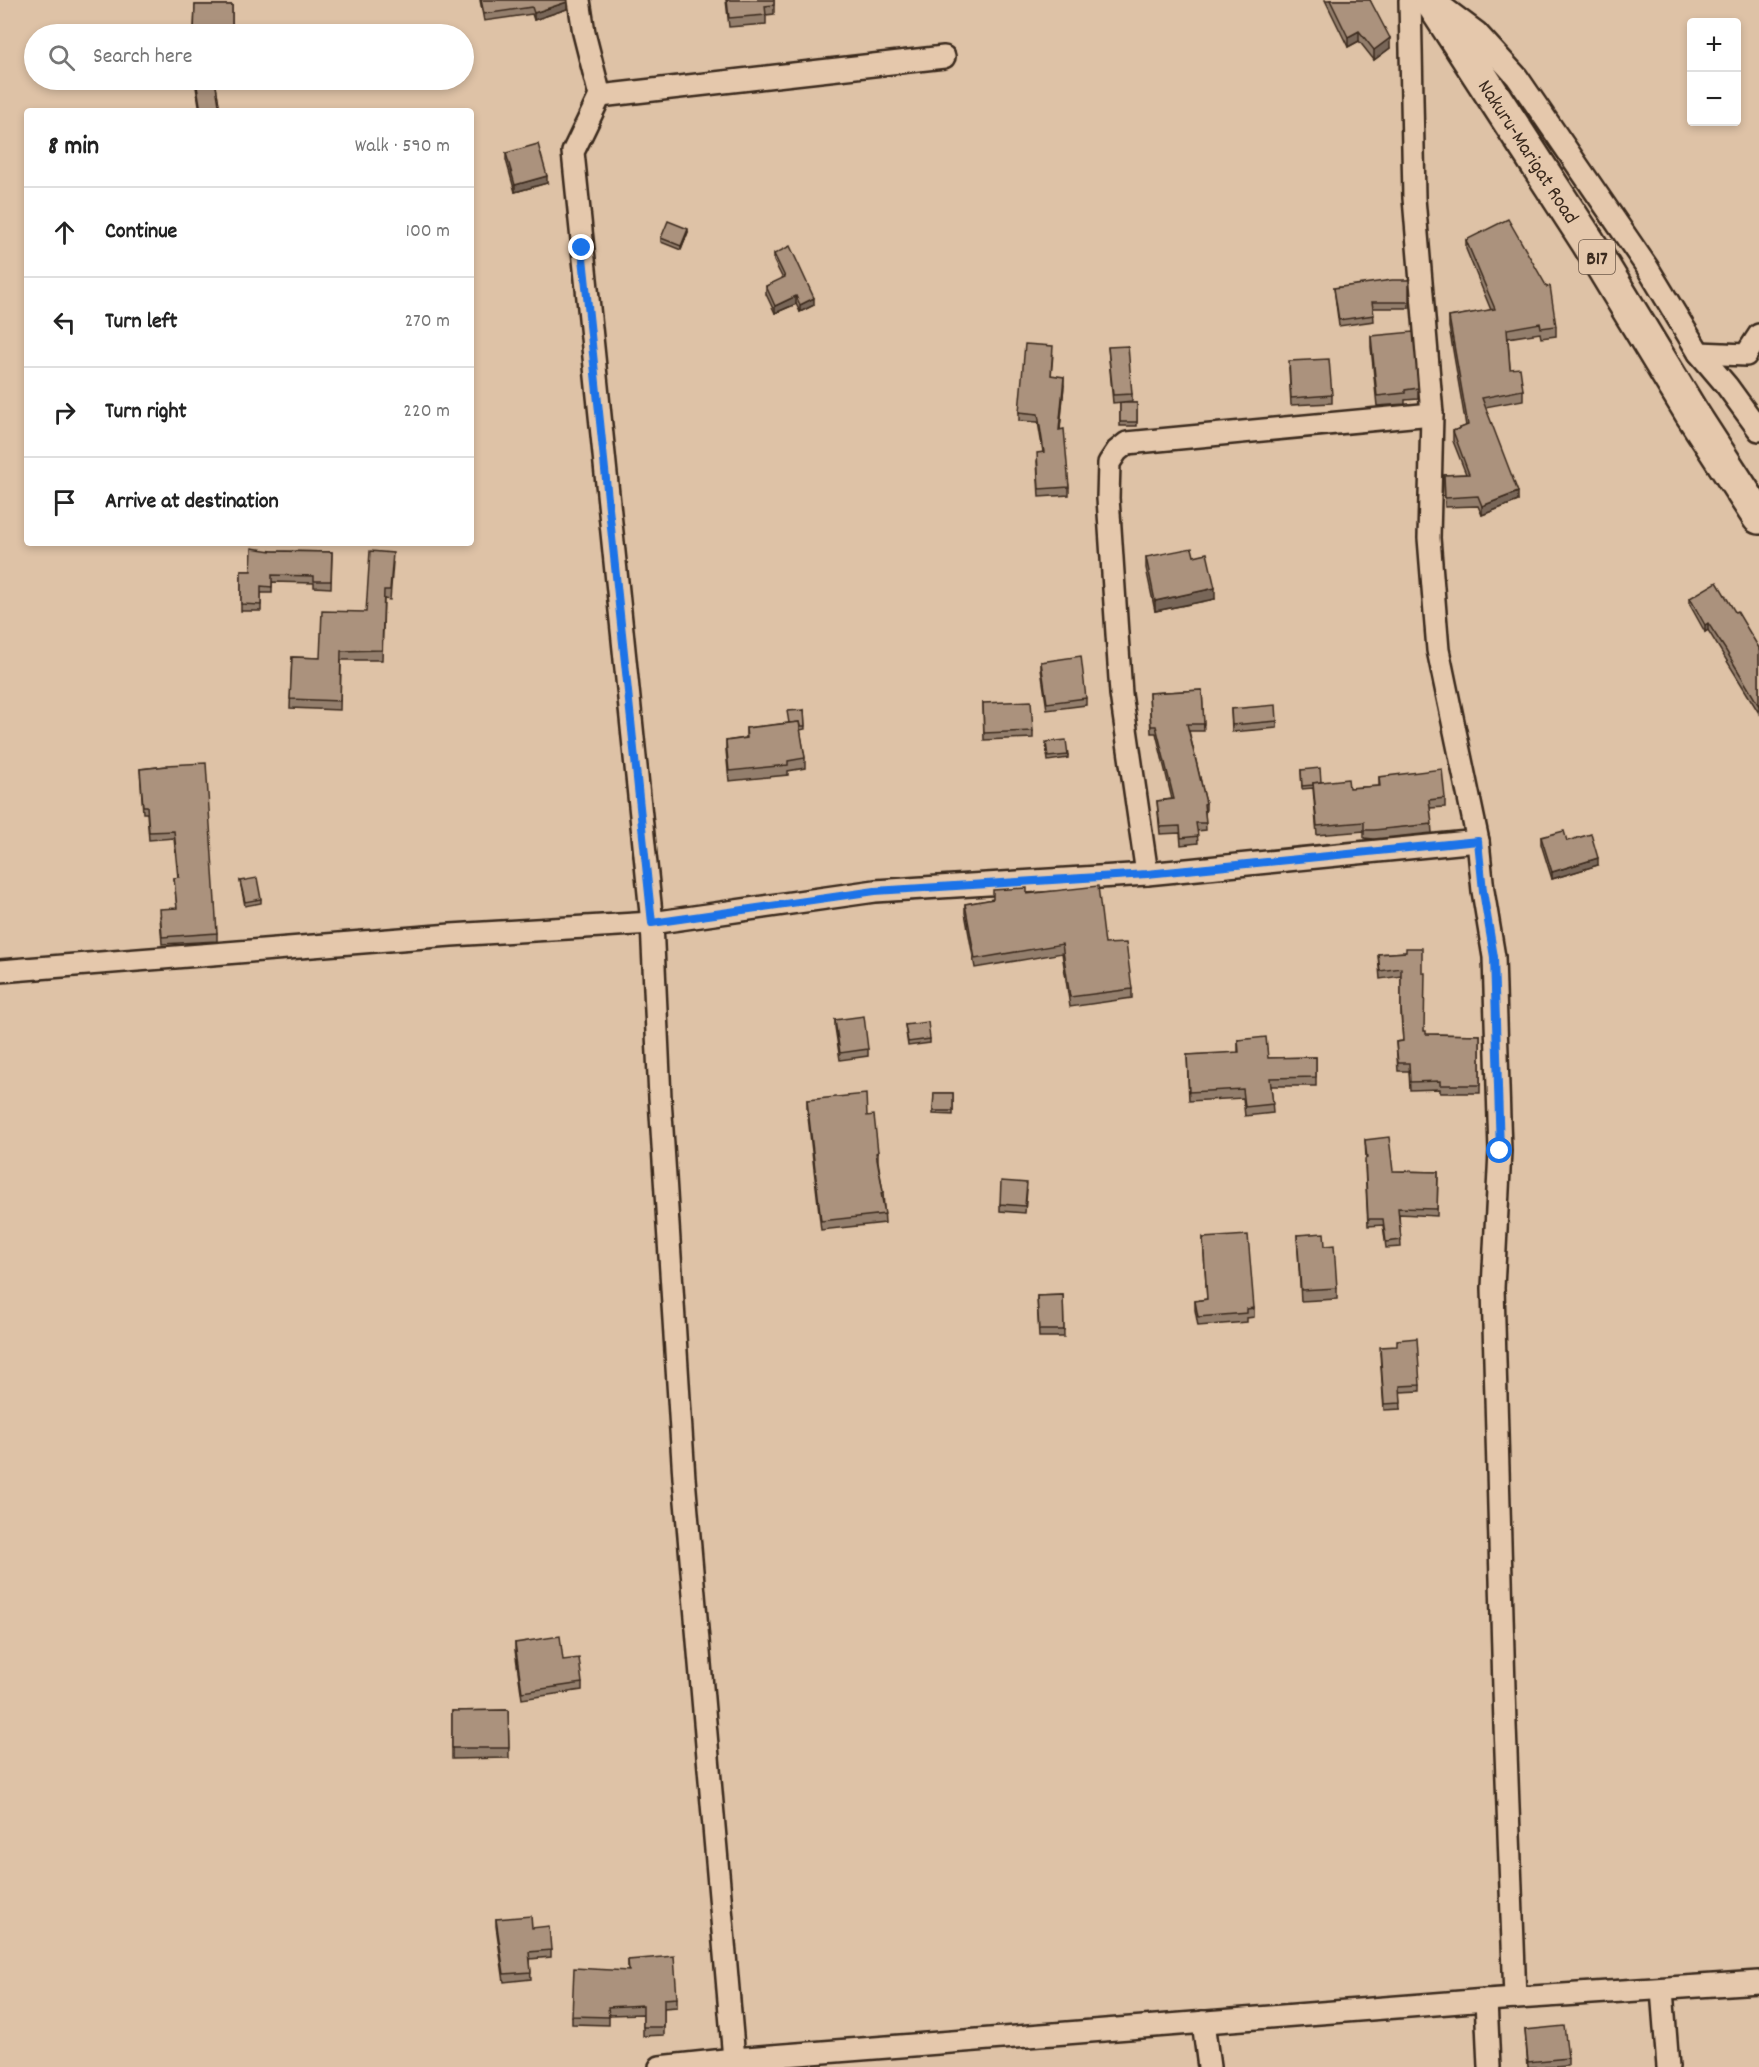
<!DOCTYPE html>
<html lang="en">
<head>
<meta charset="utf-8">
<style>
  :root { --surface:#fff; --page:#f6f6f6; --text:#222; --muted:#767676; --line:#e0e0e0 }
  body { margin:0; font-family:Dekko,sans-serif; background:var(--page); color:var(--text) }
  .controls { position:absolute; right:18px; top:18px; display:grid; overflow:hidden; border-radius:6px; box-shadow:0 3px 9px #0003 }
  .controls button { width:54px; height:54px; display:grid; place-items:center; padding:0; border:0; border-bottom:2px solid var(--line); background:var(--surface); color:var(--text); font:30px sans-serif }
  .stop { position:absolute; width:18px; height:18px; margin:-14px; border:4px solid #1a73e8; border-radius:50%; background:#fff }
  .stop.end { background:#1a73e8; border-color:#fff; box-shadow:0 2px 6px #0008 }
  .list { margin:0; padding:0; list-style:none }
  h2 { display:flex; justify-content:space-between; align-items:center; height:78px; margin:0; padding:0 24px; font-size:26px }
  h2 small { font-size:20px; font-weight:400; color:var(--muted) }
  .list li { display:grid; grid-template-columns:39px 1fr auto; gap:18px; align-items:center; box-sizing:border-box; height:90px; padding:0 24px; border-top:2px solid var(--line) }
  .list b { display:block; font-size:22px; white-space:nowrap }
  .list em { font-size:20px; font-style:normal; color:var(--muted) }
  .icon { flex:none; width:33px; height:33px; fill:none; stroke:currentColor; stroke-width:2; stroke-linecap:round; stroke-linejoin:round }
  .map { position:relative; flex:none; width:1759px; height:2067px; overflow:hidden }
  .search { position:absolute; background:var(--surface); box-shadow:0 3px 9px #0003; left:24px; top:24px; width:450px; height:66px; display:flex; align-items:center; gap:15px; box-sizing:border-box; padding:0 21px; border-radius:33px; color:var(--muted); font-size:22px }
  .panel { position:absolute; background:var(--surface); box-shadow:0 3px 9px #0003; left:24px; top:108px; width:450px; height:438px; border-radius:6px }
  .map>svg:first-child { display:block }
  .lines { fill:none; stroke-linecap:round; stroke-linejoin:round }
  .minor-casing { stroke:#3b2a1e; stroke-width:26 }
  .primary-casing { stroke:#3b2a1e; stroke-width:38 }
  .minor { stroke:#e5c8ac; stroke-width:21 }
  .primary { stroke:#e5c8ac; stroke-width:33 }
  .wall { fill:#937e6c; stroke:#3b2a1e; stroke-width:1.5 }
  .shaded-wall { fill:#786658; stroke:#3b2a1e; stroke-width:1.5 }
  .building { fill:#ab927d; stroke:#3b2a1e; stroke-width:1.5 }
  .route { stroke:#1a73e8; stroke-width:8 }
  .labels { text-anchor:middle; stroke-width:6; stroke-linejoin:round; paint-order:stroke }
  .shield { fill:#e5c8ac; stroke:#6e5949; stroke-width:1.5 }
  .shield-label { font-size:20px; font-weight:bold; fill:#3b2a1e }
  .street-label { font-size:21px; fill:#3b2a1e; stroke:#e5c8ac }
</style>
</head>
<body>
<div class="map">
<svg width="1759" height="2067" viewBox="0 0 1759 2067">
  <rect width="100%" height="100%" fill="#dec2a6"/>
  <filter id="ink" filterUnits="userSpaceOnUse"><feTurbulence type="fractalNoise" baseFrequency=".0167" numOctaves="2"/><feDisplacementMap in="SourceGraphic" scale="12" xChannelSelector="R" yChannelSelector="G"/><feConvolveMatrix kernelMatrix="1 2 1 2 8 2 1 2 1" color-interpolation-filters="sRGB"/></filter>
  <g filter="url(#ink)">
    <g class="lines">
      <defs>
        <g id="minor">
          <path d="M579,0L584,33L600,96L573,152L652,923L660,1098L684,1478L734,2059"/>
          <path d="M1410,0L1414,198L1432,414L1429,538L1438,650L1478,841L1483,891L1494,957L1500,1151L1493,1288L1505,1725L1515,1998"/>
          <path d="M1445,9L1477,33L1517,77L1647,267L1699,353L1727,386L1759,430"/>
          <path d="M600,96L944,57"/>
          <path d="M1699,353L1746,355L1759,335"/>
          <path d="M1147,874L1121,694L1108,498L1109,463L1117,451L1127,443L1432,414"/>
          <path d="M0,971L451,935L652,923L875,891L1147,874L1478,841"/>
          <path d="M1662,1990L1668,2067"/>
          <path d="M1486,2000L1489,2067"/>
          <path d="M1203,2022L1209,2067"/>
          <path d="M660,2067L734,2059L1486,2000L1759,1982"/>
        </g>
        <path id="primary" d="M1431,0L1588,242L1691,412L1759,517"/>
      </defs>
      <use href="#minor" class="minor-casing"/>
      <use href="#primary" class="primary-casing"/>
      <use href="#minor" class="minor"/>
      <use href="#primary" class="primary"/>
    </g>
    <g class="wall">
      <path d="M480,0H567V9L534,20L532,14L484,21Z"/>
      <path d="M726,0H774V14L766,15V24L729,27Z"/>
      <path d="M1325,0H1370L1390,48L1374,60L1359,41L1348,47Z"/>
      <path d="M195,5H232V34H194Z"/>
      <path d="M196,80H219H215L220,111H200L196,87Z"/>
      <path d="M506,153L547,183L515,192L506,160Z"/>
      <path d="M688,232L681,250L661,242V238Z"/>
      <path d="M1466,240L1556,326V336L1541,338L1540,333L1508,338L1510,369L1523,390V400L1485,407L1518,501L1482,515L1478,506L1445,507L1444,485V475L1466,474L1453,441V431L1466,426L1449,327V317L1491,310L1466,249Z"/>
      <path d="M774,254L814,305L800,312L796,304L775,313L766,294V286L783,279L774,261Z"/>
      <path d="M1409,280V308H1373L1374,321L1339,326L1334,288Z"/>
      <path d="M1371,336L1418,388V399L1405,400V404L1377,406L1371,347Z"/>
      <path d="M1108,347L1132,394V401L1113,403Z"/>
      <path d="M1053,354L1051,376L1064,385L1060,430L1069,487V495L1039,497L1037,461L1043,452L1038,422L1019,421V412Z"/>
      <path d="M1289,368L1332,395V403L1291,405Z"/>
      <rect x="1120" y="403" width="17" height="23"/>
      <path d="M272,551L332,552L331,588L314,587V583L272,582V593H261V611H241V571H251Z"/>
      <path d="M1194,556L1215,599L1155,611L1146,568V557Z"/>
      <path d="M393,562L390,600L384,599L382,660H341L340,710L290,708L292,657L320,658L366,612Z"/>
      <path d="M1690,598L1735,612L1759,648V713L1708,630L1705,632L1690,605Z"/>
      <path d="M1041,662L1086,698V705L1047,710L1041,669Z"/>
      <path d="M1202,690L1204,731H1189L1206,803V810L1205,811L1206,830L1197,831L1198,843L1181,845L1180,833L1160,834L1157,801L1172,799L1156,733H1151L1149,693Z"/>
      <path d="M983,703L1033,731V738L984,740Z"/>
      <path d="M1231,709L1277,721V728L1232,732Z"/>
      <path d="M804,710L805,729L800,730L805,758V768L788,771V775L729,781L726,750V741L746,738V728L788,723Z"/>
      <path d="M1046,745L1068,755V758L1048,761Z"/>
      <path d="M167,766L217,933V941L162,944L160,916L177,908L174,878H178L174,838L149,840L147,813H143L140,769Z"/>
      <path d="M1301,770L1321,782L1349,788L1379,786V777L1445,798V807L1430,808L1432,833L1374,839L1364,838V831L1317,835L1313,788L1302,789Z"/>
      <path d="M1541,837L1567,841L1598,865L1552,879L1541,844Z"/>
      <path d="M240,881L261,899V903L245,906Z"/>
      <path d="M1027,894L1105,944L1132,989V998L1070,1007L1062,953L975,968L965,913V904Z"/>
      <path d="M1406,952L1424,1031L1426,1034L1480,1035V1093H1440V1089L1410,1090L1409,1071H1398L1396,1042L1403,1041L1401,1015V976L1380,979L1378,954Z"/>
      <path d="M835,1020L868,1049V1056L840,1060L835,1027Z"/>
      <path d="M905,1025L930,1039V1043L908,1046Z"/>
      <path d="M1238,1040L1268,1058L1316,1057V1086H1271L1273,1113L1245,1116L1243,1098L1189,1101L1187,1055L1238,1053Z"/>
      <path d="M934,1093H953V1115L933,1114Z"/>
      <path d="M807,1100L867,1116L878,1152V1161L883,1192L885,1223L821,1230L807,1108Z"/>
      <path d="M1365,1140L1393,1171L1438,1172L1437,1216L1399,1214L1401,1247L1386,1248L1383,1225L1368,1226L1365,1165L1366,1158Z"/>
      <path d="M1027,1190L1025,1213L1000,1211V1204Z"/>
      <path d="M1297,1235L1325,1246L1337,1288V1299L1301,1301Z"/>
      <path d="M1203,1238L1254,1308V1317L1247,1318V1322L1198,1326L1195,1310V1301L1207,1299Z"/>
      <path d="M1063,1295L1064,1337H1039L1037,1296Z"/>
      <path d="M1380,1353L1420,1385V1391L1400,1392L1401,1409L1384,1410Z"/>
      <path d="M515,1643L563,1660L582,1683V1690L522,1699L515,1650Z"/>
      <path d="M508,1710L509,1758L452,1759V1711Z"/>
      <path d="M496,1919L532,1928L551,1950V1957L530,1959L531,1979L504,1982L496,1926Z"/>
      <path d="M628,1960L677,1998V2007L664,2008V2035L643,2036V2014L609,2015V2025L572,2024V2016L628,1971Z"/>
      <path d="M1525,2030L1568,2058V2066L1554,2067H1528Z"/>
    </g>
    <g class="shaded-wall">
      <path d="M567,2V9L534,20V13Z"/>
      <path d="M1359,31V41L1348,47V37Z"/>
      <path d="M1390,38V48L1374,60V50Z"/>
      <path d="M547,176V183L515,192V185Z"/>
      <path d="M688,229V232L681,250V246Z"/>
      <path d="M796,296V304L775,313V306Z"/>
      <path d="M814,298V305L800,312V305Z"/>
      <path d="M1064,377V385L1059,438V430Z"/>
      <path d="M1518,492V501L1482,515V506Z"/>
      <path d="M1215,588V599L1155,611V601Z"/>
      <path d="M1708,623V630L1705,632V625Z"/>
      <path d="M1598,858V865L1552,879V872Z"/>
    </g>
    <g class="building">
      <path d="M481,0H567V2L534,13L532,7L484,14Z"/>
      <path d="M727,0H774V5L765,6L766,15L729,18Z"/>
      <path d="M1330,0H1370L1390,38L1374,50L1359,31L1348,37Z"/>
      <path d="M195,5H232V32H194Z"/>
      <path d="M196,80H215L220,111H201Z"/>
      <path d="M538,144L547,176L515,185L506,153Z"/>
      <path d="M1508,219L1547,287L1550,286L1556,326L1541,328L1540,323L1507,329L1510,369L1520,368L1523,390L1482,398L1518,492L1482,506L1478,496L1445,498L1444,475L1469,474L1453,431L1468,425L1449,317L1495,309L1466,240Z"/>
      <path d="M668,221L688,229L681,246L661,238Z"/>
      <path d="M790,246L814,298L800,305L796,296L775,306L766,286L785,277L774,254Z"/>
      <path d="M1392,280H1409V302H1372L1374,315L1339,320L1334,288Z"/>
      <path d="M1413,332L1418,388L1405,390V393L1377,396L1371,336Z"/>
      <path d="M1025,344L1053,346L1051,375L1064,377L1059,430L1064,429L1069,487L1039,489L1037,453L1044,452L1038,414L1019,412Z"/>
      <path d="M1128,346L1132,394L1113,395L1108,347Z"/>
      <path d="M1329,359L1332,395L1291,398L1289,361Z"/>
      <rect x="1120" y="403" width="17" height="19"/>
      <path d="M252,548L272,551L332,552L331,581H314V576L272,575V587L261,586V605L241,604V571H251Z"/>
      <path d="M1192,548L1194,556L1207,553L1215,588L1155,601L1146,557Z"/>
      <path d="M370,551L393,553L390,590H384L382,650L341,651L340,701L290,699L292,657L320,658L322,611L366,612Z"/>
      <path d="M1717,582L1735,612L1737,611L1759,648V706L1725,649L1708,623L1705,625L1690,598Z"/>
      <path d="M1081,656L1086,698L1047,703L1041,662Z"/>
      <path d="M1202,690L1204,724H1187L1206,803L1204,804L1206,823H1196L1198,836L1181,838L1180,826L1160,827L1157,801L1174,799L1156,726H1151L1149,693Z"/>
      <path d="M1031,701L1033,731L984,733L983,703Z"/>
      <path d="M1276,705L1277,721L1232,725L1231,709Z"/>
      <path d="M804,710L805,726H800L799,722L789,723L787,711Z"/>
      <path d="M799,722L805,758L788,761V765L729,771L726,741L747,738L746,728Z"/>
      <path d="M1066,740L1068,755L1048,757L1046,742Z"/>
      <path d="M206,763L217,933L162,937L160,909L177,908L174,878L179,877L174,831L149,832L147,806H143L140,769L167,766V765Z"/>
      <path d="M1320,768L1321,782L1313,783V785L1302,786L1301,770Z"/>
      <path d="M1442,769L1445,798L1429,800L1432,824L1374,830H1364V822L1317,826L1313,783L1348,779L1349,788L1380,786L1379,777Z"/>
      <path d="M1564,831L1567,841L1591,834L1598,858L1552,872L1541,837Z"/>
      <path d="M257,878L261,899L245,902L240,881Z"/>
      <path d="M1098,886L1105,944L1126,943L1132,989L1070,997L1062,944L975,959L965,904L993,899V890L1027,888V894Z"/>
      <path d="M1406,948H1422V973H1425L1424,1031H1426V1034L1480,1035V1085H1440V1081L1410,1082L1409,1063H1398L1396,1042L1403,1041L1401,1007V968L1380,971L1378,954L1406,952Z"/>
      <path d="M864,1016L868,1049L840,1053L835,1020Z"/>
      <path d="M928,1022L930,1039L908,1042L905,1025Z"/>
      <path d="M1266,1037L1268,1058L1316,1057V1077L1270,1078L1273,1104L1245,1107L1243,1089L1189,1092L1187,1055L1239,1052L1238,1040Z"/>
      <path d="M934,1093H953V1111H933Z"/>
      <path d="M866,1094L867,1116L874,1115L878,1152L876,1153L883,1192L881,1193L885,1214L821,1221L807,1100Z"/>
      <path d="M1389,1137L1393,1171L1438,1172L1437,1209L1398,1208L1401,1240L1386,1242L1383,1219H1368L1365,1159L1367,1158L1365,1140Z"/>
      <path d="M1001,1181L1027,1183L1025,1206L1000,1204Z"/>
      <path d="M1324,1233L1325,1246L1334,1245L1337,1288L1301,1290L1297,1235Z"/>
      <path d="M1248,1235L1254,1308L1247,1309V1313L1198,1317L1195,1301L1207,1299L1203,1238Z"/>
      <path d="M1063,1295L1064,1330H1039L1037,1296Z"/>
      <path d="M1417,1338L1420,1385L1400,1386L1401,1403L1384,1404L1380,1347L1397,1346V1340Z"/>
      <path d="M560,1636L563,1660L579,1658L582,1683L522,1692L515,1643Z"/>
      <path d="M508,1710L509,1748H452V1711Z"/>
      <path d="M531,1916L532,1928L549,1926L551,1950L529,1952L531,1972L504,1974L496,1919Z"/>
      <path d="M674,1956L677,1998L664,1999V2027H643V2005L608,2007L609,2017L572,2016L574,1968L629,1971L628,1960Z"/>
      <path d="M1564,2026L1568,2058L1528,2062L1525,2030Z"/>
    </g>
  </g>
  <g class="lines" filter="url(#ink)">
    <path class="route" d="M582,248L652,923L875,891L1147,874L1478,841L1483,891L1494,957L1500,1151"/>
  </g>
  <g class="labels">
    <rect class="shield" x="1579" y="240" width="36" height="34" rx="4.5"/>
    <g class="shield-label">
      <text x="1597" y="264">B17</text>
    </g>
    <g class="street-label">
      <text transform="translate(1529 151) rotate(57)" y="7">Nakuru-Marigat Road</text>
    </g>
  </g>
</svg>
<div class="controls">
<button>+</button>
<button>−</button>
</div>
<div class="stop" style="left:1500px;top:1151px"></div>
<div class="stop end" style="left:582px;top:248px"></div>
<div class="search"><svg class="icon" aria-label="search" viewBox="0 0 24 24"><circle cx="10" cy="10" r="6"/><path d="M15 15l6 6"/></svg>Search here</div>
<section class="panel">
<h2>8 min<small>Walk · 590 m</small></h2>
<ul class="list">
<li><svg class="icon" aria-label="ahead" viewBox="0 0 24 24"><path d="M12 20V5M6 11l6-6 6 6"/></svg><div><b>Continue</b></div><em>100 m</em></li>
<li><svg class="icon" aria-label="left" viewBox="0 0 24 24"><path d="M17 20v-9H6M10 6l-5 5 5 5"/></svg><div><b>Turn left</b></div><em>270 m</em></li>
<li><svg class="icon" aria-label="right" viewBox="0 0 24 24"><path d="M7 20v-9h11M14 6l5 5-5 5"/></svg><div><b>Turn right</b></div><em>220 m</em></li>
<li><svg class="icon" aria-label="arrive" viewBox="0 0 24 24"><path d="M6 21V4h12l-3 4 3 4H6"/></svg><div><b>Arrive at destination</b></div></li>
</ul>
</section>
</div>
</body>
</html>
